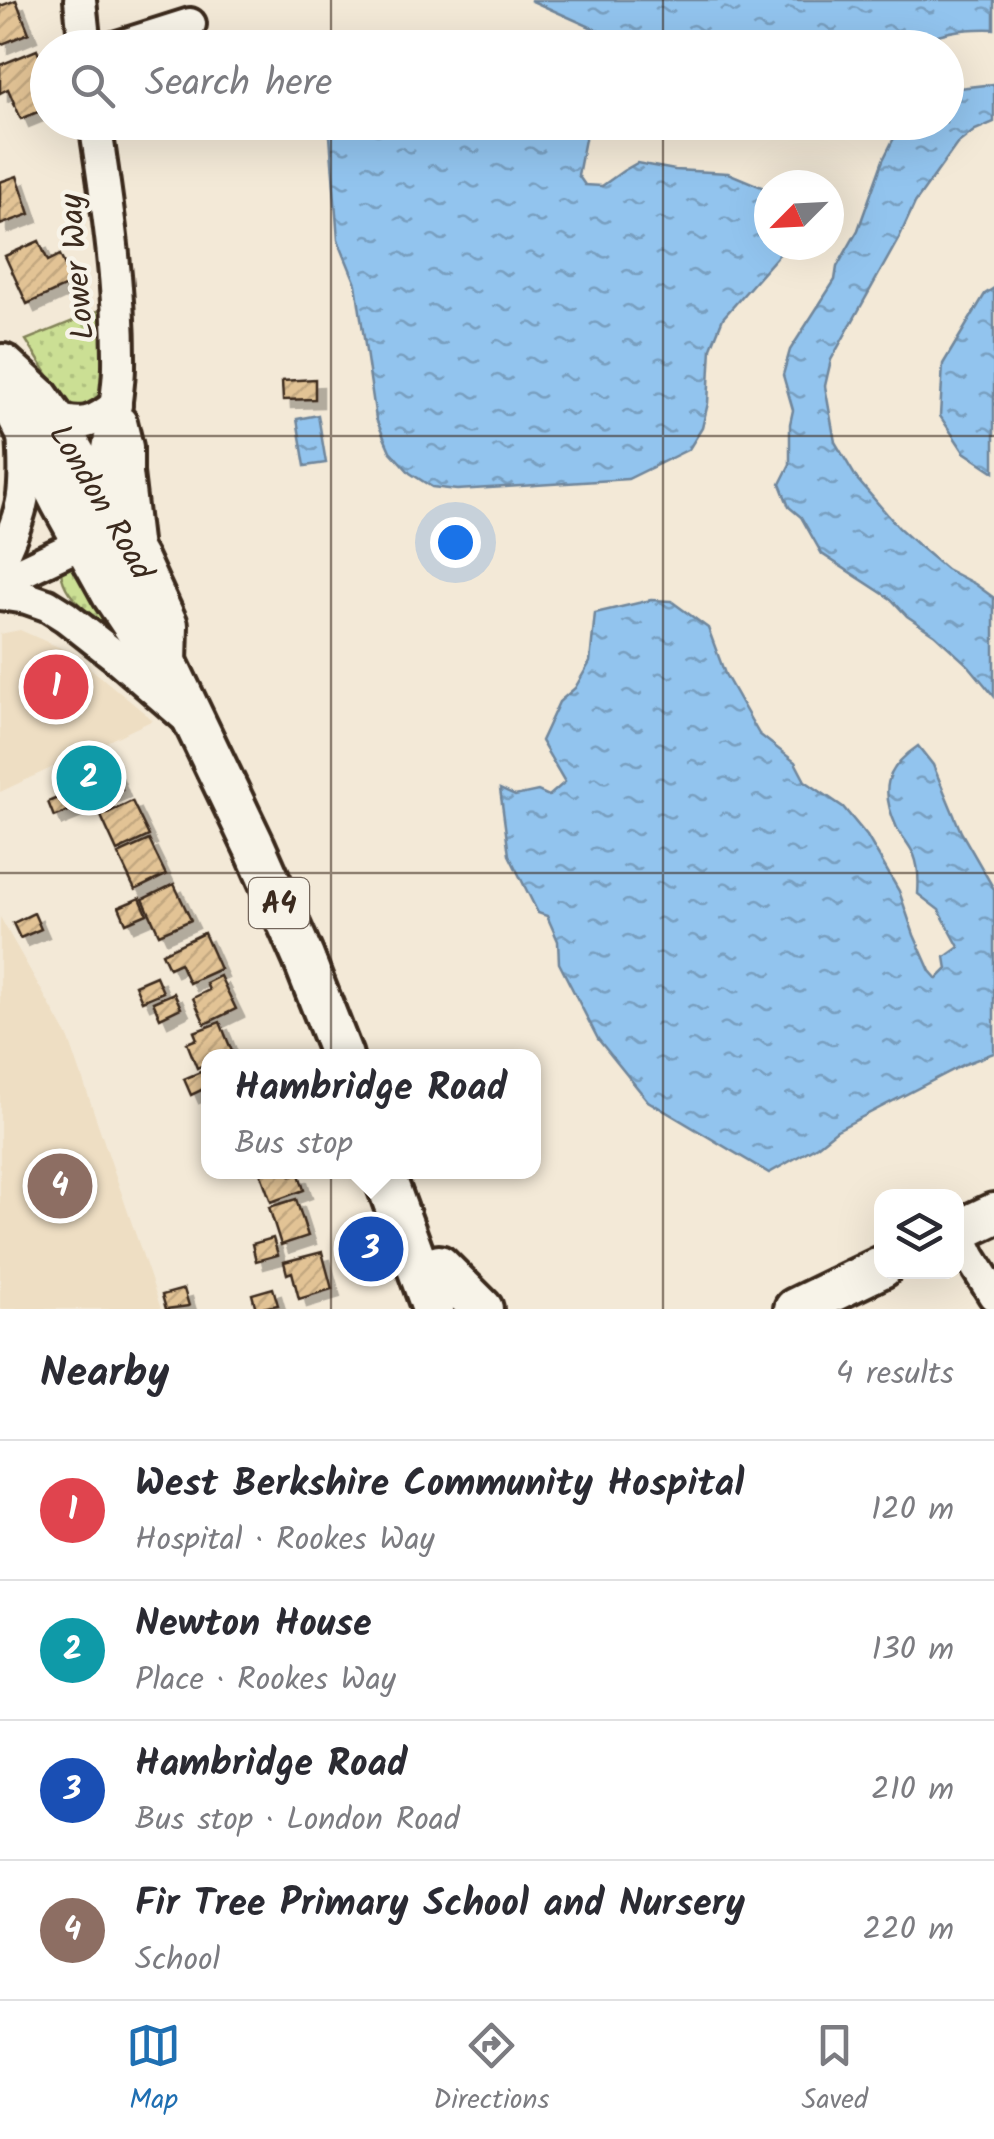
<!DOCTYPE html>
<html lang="en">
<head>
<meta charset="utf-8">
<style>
  :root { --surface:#fff; --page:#f2f2f3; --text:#2b2b33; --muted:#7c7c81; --line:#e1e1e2; --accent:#1f6fb2 }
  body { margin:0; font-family:Kalam,sans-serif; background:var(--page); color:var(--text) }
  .controls { position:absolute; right:30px; bottom:30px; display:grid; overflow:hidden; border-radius:20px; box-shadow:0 10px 40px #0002 }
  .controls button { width:90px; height:90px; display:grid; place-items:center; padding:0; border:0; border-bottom:2px solid var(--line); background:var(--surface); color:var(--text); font:50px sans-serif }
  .compass { position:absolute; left:754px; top:170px; width:90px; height:90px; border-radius:50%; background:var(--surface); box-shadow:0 10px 40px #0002; rotate:246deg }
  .you { position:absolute; left:455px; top:542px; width:35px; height:35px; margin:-25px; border:8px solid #fff; border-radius:50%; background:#1a73e8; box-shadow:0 0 0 15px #1a73e833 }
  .badge { display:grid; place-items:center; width:65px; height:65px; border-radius:50%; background:var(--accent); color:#fff; font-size:32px; font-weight:700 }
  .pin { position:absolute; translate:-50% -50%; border:5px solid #fff; box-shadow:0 2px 10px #0006 }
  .popup { position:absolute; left:201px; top:1049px; width:340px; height:130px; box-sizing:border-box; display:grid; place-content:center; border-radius:20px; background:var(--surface); filter:drop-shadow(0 2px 8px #0005); font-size:32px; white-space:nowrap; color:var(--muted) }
  .popup b { font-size:38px; color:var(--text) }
  .popup::after { content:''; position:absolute; left:50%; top:100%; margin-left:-20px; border:20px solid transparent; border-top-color:var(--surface) }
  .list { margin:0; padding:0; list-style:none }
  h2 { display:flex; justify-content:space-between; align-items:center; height:130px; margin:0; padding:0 40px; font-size:42px }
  h2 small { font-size:32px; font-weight:400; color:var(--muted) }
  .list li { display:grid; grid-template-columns:65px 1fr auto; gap:30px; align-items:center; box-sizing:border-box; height:140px; padding:0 40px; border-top:2px solid var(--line) }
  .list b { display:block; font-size:38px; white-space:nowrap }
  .list p { margin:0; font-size:32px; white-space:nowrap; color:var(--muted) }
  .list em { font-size:32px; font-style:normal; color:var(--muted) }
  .icon { flex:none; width:55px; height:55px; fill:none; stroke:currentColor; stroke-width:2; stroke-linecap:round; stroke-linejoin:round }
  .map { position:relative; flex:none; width:994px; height:1309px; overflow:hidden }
  .search { position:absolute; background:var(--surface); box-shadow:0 10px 40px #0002; left:30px; right:30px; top:30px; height:110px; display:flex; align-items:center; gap:25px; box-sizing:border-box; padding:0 35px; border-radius:55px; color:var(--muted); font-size:38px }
  .sheet { height:690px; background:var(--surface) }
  nav { display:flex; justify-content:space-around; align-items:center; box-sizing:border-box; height:140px; border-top:2px solid var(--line); background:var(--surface); font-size:28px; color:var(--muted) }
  nav a { display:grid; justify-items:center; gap:5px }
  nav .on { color:var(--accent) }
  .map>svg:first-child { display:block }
  .built { fill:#eedec3 }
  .grass { fill:url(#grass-dots); stroke:#838459; stroke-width:2.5 }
  .water { fill:url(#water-ripples); stroke:#6f869b; stroke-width:2.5 }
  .building { fill:url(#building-hatch); stroke:#3b2a1e; stroke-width:2.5; filter:url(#shadow) }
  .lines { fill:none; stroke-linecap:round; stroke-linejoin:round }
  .minor-casing { stroke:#3b2a1e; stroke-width:38 }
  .major-casing { stroke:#3b2a1e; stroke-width:48 }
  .minor { stroke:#f7f3e8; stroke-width:30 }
  .major { stroke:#f7f3e8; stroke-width:40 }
  .grid { fill:none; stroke:#3b2a1e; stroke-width:2.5; stroke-opacity:0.55 }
  .labels { text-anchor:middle; stroke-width:9; stroke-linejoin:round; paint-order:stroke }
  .shield { fill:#f7f3e8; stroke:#73665b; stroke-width:2.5 }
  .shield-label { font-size:30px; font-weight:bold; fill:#3b2a1e }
  .street-label { font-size:32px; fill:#3b2a1e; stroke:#f7f3e8 }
</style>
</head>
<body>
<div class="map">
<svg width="994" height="1309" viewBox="0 0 994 1309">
  <defs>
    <pattern id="grass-dots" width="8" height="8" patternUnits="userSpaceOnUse" patternTransform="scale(2.5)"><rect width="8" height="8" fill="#cbdf94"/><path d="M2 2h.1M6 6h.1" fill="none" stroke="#afc07f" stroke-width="1.8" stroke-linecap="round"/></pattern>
    <pattern id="water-ripples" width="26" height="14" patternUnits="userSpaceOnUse" patternTransform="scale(2.5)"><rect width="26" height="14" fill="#92c4ee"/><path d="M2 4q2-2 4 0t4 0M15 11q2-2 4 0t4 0" fill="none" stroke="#789fc0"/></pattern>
    <pattern id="building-hatch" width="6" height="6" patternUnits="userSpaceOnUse" patternTransform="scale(2.5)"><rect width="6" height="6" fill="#e2c395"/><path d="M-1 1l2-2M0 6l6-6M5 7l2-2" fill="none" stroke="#c3a880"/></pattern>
    <filter id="shadow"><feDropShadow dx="8" dy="8" stdDeviation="0" flood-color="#0004"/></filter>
  </defs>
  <rect width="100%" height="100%" fill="#f3e9d7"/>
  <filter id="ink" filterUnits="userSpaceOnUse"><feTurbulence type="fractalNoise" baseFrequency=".01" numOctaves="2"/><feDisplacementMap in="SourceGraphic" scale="20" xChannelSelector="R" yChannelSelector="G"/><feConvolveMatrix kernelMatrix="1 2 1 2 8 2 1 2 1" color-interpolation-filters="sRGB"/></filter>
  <g filter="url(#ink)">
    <g class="built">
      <path d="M20,630L72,653L153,720L0,792V634Z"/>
      <path d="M0,917L69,1039L161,1309H0Z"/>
    </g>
    <g class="grass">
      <path d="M103,309C102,320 101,331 101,341C101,357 108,392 95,404C89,410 81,409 73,409L64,401L26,340Z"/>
      <path d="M76,556L122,646L78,619L82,607C68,594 61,583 60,564Z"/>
    </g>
    <g class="water">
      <path d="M530,0H994V29C963,28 936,32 909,47H635Z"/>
      <path d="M994,84V122L975,130L957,144L915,203L899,238L831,360L825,386L835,442L857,479L899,528L920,547L946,569L975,584L994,598V696L969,666L935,635L907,616L891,599L822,554L801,517L789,507L780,484L790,464V424L793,410L783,375L790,350L835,280L837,267L858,230L883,160L893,140L909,123L946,122L947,94L959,88Z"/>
      <path d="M329,123H585L587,129L578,175L585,185L602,186L623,171L637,163L675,170L728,173L769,190V245H784L782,251L723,318L711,348L708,403L702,428L689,449L628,479L457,490L432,487L410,473L390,451L376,419L356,284L338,240Z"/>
      <path d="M994,288V472L964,452L940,416L943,364L985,294Z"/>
      <path d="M318,415L326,463L305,466L297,419Z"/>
      <path d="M651,600L671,601L708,628L725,674L759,734L795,762L805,781L843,807L867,836L899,891L914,935L930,971L937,979L947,969L945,957L959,947L939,910L918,894C919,881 919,867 914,855C910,845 902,837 897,828C880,791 884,769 918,746L933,765L961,832L994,889V1053L965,1064L837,1130L817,1146L769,1173L648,1101L598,1039L559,963L558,941L547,916L538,913L509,855L500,789L515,796L538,791L549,796L565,782L541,741L559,702L575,688L590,662L595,613Z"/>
    </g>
    <g class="building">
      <path d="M16,0L29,33L0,45V6Z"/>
      <path d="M37,50L46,72L39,75L48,95V108L21,119L8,89L0,93V65Z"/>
      <path d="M17,176L30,214L0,225V182Z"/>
      <path d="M39,241L48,261L60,255L73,283L27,304L5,256Z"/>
      <path d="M315,379V399L283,400L282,381Z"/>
      <path d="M105,747L122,789L54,817L48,802L67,794L56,767Z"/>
      <path d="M132,801L149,836L117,851L101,816Z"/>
      <path d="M149,840L166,875L135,890L118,854Z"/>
      <path d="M174,884L191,920L159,934L143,899Z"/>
      <path d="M140,898L147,914L126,923L119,907Z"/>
      <path d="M34,913L41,929L20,938L13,923Z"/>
      <path d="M204,933L220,969L189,983L180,963L169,968L162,953Z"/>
      <path d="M156,976L163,992L142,1001L135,985Z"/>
      <path d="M220,976L236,1009L205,1024L193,998L209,990L206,983Z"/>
      <path d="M174,993L181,1008L160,1018L153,1002Z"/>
      <path d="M220,1022L233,1054L226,1056H208V1063L197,1068L187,1043L197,1039L194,1032Z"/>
      <path d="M205,1070L208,1078V1087L191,1095L184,1079Z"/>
      <path d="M260,1172H289L291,1176L299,1174L304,1190L271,1202Z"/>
      <path d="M296,1199L308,1236L281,1245L269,1207Z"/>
      <path d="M273,1238L278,1255L256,1261L252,1244Z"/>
      <path d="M322,1252L332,1289L299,1299L292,1272L287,1274L284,1262Z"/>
      <path d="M273,1288L278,1305L256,1309L252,1294Z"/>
      <path d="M184,1289L189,1306L166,1309L162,1295Z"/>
    </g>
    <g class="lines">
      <defs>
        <g id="minor">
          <path d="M80,0L85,48"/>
          <path d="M114,48L190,24"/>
          <path d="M95,122C107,203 120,286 119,367C118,414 103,458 101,504"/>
          <path d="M53,418C82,427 93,424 116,405"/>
          <path d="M121,422L127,447V473L136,550"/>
          <path d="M0,561C25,508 27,492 23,434"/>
          <path d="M0,582L101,534"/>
          <path d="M0,594L27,598L47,605L66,617L113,654L189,720"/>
          <path d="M958,1231L971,1258L994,1295"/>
        </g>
        <g id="major">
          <path id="s1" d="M3,365L38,397L53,418L138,562L167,625L166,662"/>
          <path d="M0,380L61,501L113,595L139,634L166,662L254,846L303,957L342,1056"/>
          <path d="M383,1172L433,1309"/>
          <path d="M956,1232L994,1214"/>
          <path d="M439,1266L482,1309"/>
          <path d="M795,1309L882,1267"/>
        </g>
      </defs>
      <use href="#minor" class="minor-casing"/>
      <use href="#major" class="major-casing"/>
      <use href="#minor" class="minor"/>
      <use href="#major" class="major"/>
    </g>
  </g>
  <path class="grid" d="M331,0V48M663,0V48M331,122V1309M663,122V1309M0,436H994M0,873H994"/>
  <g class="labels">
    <rect class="shield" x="249" y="878" width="60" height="50" rx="8"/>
    <g class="shield-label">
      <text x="279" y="913">A4</text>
    </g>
    <g class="street-label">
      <text transform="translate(76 267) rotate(-95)" y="11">Lower Way</text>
      <text dy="11" stroke="none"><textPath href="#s1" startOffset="170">London Road</textPath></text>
    </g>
  </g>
</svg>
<div class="controls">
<button><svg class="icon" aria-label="layers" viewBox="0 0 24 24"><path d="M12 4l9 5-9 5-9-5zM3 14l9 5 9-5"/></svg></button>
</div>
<svg class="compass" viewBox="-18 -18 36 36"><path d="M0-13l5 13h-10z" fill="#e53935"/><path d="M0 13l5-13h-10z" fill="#7c7c81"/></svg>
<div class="you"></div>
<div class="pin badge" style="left:56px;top:687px;background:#e0444e">1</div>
<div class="pin badge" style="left:89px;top:778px;background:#0f9aa8">2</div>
<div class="pin badge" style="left:371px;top:1249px;background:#1a4fb4">3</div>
<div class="popup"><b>Hambridge Road</b>Bus stop</div>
<div class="pin badge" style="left:60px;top:1186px;background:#8d6e63">4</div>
<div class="search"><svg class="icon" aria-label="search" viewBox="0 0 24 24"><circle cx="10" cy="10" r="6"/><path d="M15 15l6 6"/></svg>Search here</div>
</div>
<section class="sheet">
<h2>Nearby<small>4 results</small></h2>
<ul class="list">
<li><span class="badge" style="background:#e0444e">1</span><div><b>West Berkshire Community Hospital</b><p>Hospital · Rookes Way</p></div><em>120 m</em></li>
<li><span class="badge" style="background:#0f9aa8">2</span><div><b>Newton House</b><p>Place · Rookes Way</p></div><em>130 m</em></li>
<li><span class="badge" style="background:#1a4fb4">3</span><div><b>Hambridge Road</b><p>Bus stop · London Road</p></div><em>210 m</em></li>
<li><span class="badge" style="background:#8d6e63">4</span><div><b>Fir Tree Primary School and Nursery</b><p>School</p></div><em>220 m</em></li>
</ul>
</section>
<nav>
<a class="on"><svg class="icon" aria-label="map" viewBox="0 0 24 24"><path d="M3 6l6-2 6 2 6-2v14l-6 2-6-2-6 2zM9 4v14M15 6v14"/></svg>Map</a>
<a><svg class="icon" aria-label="directions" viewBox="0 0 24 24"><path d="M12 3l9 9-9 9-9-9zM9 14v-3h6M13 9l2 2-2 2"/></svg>Directions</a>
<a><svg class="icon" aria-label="saved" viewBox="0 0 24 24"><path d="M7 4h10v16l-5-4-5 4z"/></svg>Saved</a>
</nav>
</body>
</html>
